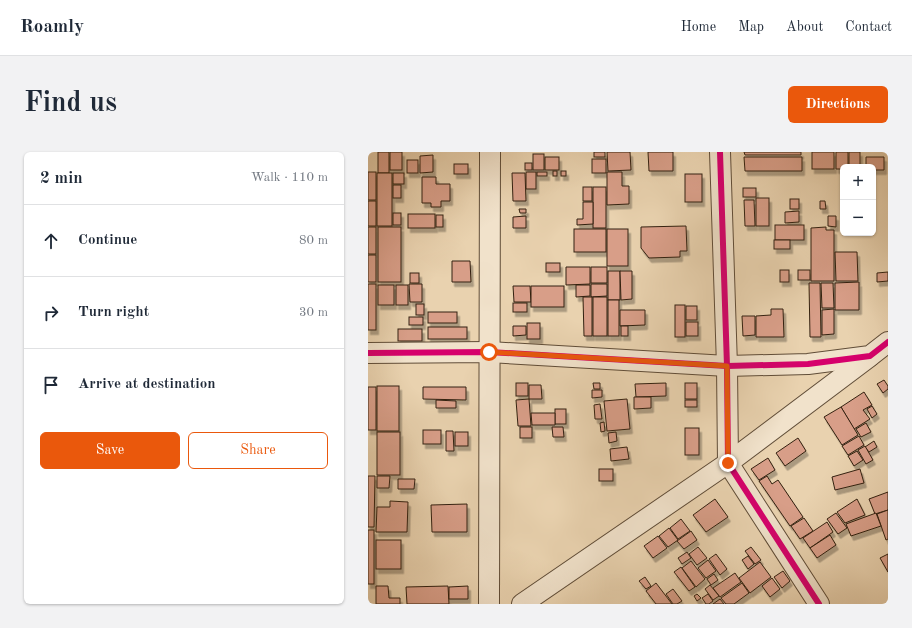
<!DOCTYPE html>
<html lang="en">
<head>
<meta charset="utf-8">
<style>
  :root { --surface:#fff; --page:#f2f2f3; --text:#1f2937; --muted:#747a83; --line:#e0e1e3; --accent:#ea580c }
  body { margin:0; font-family:"Old Standard TT",serif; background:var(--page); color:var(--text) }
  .controls { position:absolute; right:12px; top:12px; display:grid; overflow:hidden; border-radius:6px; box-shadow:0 1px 3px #0004 }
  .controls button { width:36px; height:36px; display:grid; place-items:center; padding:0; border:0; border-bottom:1px solid var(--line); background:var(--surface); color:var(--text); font:20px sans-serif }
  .stop { position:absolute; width:12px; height:12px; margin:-9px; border:3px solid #ea580c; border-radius:50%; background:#fff }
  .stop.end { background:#ea580c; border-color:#fff; box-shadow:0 1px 4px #0008 }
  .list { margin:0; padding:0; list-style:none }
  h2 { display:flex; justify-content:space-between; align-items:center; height:52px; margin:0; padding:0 16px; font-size:17px }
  h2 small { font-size:13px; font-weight:400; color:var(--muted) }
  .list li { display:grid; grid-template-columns:26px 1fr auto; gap:12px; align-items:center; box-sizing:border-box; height:72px; padding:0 16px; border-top:1px solid var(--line) }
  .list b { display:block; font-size:15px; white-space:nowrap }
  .list em { font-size:13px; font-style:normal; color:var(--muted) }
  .actions { display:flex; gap:8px; padding:12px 16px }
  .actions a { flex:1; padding:9px 0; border:1px solid var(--accent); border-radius:6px; text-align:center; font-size:14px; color:var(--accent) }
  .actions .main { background:var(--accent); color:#fff }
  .icon { flex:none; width:22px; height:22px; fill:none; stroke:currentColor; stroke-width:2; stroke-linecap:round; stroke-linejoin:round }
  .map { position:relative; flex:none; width:520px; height:452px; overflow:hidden; border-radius:6px }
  header { display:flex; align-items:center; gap:24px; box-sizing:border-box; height:56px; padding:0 20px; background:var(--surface); border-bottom:1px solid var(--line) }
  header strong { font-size:19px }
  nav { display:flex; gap:22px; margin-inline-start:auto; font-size:14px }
  .intro { display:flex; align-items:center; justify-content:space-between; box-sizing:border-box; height:96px; padding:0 24px }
  h1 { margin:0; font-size:28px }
  .button { padding:10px 18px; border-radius:6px; background:var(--accent); color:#fff; font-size:14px; font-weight:700 }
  main { display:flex; gap:24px; padding:0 24px }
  aside { flex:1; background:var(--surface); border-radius:6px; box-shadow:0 1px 3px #0004 }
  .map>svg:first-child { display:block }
  .building { fill:#d89e88; stroke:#332110; filter:url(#shadow) }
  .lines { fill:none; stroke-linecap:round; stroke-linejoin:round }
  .minor-casing { stroke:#604d38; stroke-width:22 }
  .minor { stroke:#f1e2cb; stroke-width:20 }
  .cycleway-casing { stroke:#f1e2cb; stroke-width:8 }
  .cycleway { stroke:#d6006c; stroke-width:6 }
  .route { stroke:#ea580c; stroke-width:5 }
</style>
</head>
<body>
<header>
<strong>Roamly</strong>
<nav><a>Home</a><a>Map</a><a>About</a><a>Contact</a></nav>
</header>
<div class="intro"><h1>Find us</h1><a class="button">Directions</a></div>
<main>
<aside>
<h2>2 min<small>Walk · 110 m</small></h2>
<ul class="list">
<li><svg class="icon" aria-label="ahead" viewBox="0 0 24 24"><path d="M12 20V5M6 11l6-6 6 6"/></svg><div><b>Continue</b></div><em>80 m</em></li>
<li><svg class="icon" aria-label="right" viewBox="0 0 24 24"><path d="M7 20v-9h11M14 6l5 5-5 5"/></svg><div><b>Turn right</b></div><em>30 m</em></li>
<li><svg class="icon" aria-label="arrive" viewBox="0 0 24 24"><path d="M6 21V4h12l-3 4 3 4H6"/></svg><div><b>Arrive at destination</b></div></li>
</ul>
<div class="actions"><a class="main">Save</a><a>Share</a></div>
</aside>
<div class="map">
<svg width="520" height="452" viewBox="0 0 520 452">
  <defs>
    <filter id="shadow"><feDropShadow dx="2.5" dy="4.5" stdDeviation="0" flood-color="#0004"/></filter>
  </defs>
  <rect width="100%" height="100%" fill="#e9d2af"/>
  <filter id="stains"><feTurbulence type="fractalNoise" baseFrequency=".005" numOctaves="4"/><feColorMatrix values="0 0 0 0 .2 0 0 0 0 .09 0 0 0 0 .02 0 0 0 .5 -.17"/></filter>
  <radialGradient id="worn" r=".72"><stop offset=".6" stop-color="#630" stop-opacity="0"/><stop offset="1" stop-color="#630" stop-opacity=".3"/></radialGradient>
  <g class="building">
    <rect x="10" y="0" width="11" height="21"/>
    <rect x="22" y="0" width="12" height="18"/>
    <rect x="226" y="0" width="11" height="5"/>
    <path d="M239,0H262L263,18L240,19Z"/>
    <path d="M280,0H305V19H281Z"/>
    <path d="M376,0H433V3H377Z"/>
    <rect x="444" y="0" width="22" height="17"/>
    <path d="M468,0H480V15H475V17H468Z"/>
    <rect x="481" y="0" width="11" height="15"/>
    <rect x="165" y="2" width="11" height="16"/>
    <path d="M65,3V20L52,21V4Z"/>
    <rect x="177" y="5" width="14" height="13"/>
    <path d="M376,5H434V19H377Z"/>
    <path d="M498,5H516V18H505V15H498Z"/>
    <rect x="224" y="7" width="14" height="14"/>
    <rect x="39" y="8" width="11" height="13"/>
    <rect x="157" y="11" width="7" height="7"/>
    <rect x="86" y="12" width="14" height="10"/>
    <rect x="185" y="19" width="4" height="5"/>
    <rect x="193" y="19" width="5" height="5"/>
    <rect x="0" y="20" width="8" height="28"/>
    <rect x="158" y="20" width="10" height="17"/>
    <rect x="169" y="20" width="10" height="4"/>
    <path d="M239,20H254V34H261V52L239,53Z"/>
    <rect x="9" y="21" width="15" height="53"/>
    <rect x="25" y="21" width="11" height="11"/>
    <path d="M144,21H157L158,49H145Z"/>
    <rect x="317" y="22" width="17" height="28"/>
    <path d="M54,25H68V32H82V49H73V55H63V51H54Z"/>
    <rect x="25" y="33" width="8" height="13"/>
    <rect x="215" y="35" width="9" height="14"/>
    <rect x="225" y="35" width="13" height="41"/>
    <rect x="375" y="36" width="13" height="9"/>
    <rect x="388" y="46" width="13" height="28"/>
    <rect x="422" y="47" width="9" height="10"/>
    <path d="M376,48H386L387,74H377Z"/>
    <rect x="0" y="49" width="8" height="25"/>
    <path d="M452,49H457L458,57H452Z"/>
    <path d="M215,50H225V72L209,73V67H215Z"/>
    <path d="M151,57H158V61H152Z"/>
    <path d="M431,59V70L417,71V60Z"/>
    <rect x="25" y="61" width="8" height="12"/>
    <rect x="40" y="62" width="27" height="14"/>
    <rect x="68" y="63" width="7" height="12"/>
    <path d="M158,64V76H145V65Z"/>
    <path d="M460,64H468V75L460,74Z"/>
    <rect x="407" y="73" width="29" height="15"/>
    <path d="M318,74L319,99H312V105L281,106L273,96V75Z"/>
    <rect x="0" y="75" width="8" height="27"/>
    <rect x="10" y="75" width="23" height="55"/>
    <path d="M458,75V78H466V129H443V76Z"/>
    <rect x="206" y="77" width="32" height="23"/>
    <rect x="239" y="77" width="21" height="37"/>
    <rect x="406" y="88" width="16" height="9"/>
    <path d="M467,100H489L490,129H468Z"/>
    <rect x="0" y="103" width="8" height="27"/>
    <path d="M84,109H102L103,130H84Z"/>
    <rect x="178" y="111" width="14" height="9"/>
    <path d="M198,115H222V132L198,133Z"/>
    <rect x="223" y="115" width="16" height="16"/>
    <rect x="412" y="118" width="9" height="12"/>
    <rect x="430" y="118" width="12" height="10"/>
    <rect x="240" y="119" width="12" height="29"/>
    <path d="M252,119H264V147L253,148Z"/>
    <path d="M520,120V129L509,130V121Z"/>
    <rect x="42" y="121" width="9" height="10"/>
    <path d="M491,130V158H467V131Z"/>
    <path d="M441,131H452L453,185H442Z"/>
    <path d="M453,131H465L466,156H454Z"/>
    <rect x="0" y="132" width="8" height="46"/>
    <path d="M41,132H54V150H42Z"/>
    <path d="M223,132H239V144L223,145Z"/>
    <rect x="10" y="133" width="16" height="20"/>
    <rect x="28" y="133" width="12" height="20"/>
    <path d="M208,133H222V144L208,145Z"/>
    <path d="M145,134H162L163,150H146Z"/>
    <rect x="163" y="134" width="33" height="21"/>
    <path d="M215,145H224V184H216Z"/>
    <rect x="225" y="145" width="14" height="39"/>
    <rect x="240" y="148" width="11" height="36"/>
    <rect x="145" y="151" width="14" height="9"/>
    <rect x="48" y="152" width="8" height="11"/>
    <rect x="307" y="153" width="10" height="32"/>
    <rect x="318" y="154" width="11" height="14"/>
    <path d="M403,157H415L416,185H388V164L403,163Z"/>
    <path d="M466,157V182L454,183V158Z"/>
    <path d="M252,158H277V173L252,174Z"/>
    <rect x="60" y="160" width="29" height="11"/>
    <path d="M374,164H387V183L375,184Z"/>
    <rect x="41" y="165" width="14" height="8"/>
    <rect x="318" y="170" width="12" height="14"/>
    <rect x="159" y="171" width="13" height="16"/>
    <path d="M145,174H158V183L145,184Z"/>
    <rect x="253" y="174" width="7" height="10"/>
    <rect x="60" y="175" width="39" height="12"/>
    <rect x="30" y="177" width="24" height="12"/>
    <path d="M516,228L520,234V237L515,241L509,232Z"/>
    <rect x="148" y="231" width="12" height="13"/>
    <path d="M225,231H232V237H226Z"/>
    <path d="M298,231V244L268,245L267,232Z"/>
    <rect x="317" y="231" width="12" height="16"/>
    <path d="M161,233H173L174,247H161Z"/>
    <rect x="9" y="234" width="22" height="45"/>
    <rect x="0" y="235" width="8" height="43"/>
    <path d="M55,235H98V248L55,247Z"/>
    <path d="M224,238H234V245L224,246Z"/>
    <path d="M496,240L504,253L495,258L502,267L486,277L473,255Z"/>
    <path d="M266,245H283V256L266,257Z"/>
    <path d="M161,247L163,274H150L148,248Z"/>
    <path d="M259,247L262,277L239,279L236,249Z"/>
    <path d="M68,248L88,249V256H68Z"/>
    <rect x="317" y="248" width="12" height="7"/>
    <path d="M232,252L234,267H227L226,253Z"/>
    <path d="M504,254L509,262L504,266L499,257Z"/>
    <path d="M473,255L490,283L474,293L456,265Z"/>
    <rect x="187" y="257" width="11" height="15"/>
    <path d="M163,261H187V273H164Z"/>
    <path d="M236,270L237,279L233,280L232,271Z"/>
    <path d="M498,271L503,280L493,285L488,277Z"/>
    <rect x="152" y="275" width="12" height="11"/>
    <path d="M184,275H195L196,285H185Z"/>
    <rect x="317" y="276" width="14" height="27"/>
    <rect x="55" y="278" width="18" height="14"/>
    <path d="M78,279H85L86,299H78Z"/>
    <rect x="9" y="280" width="23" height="43"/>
    <rect x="87" y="280" width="13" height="14"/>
    <path d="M248,280L249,289L241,291L240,281Z"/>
    <path d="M491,284L496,293L480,303L474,294Z"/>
    <path d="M430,286L438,299L417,314L408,301Z"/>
    <path d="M506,289L509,295L501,300L497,295Z"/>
    <path d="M497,294L505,308L498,312L490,298Z"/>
    <path d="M259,295L261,307L243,309L242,297Z"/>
    <path d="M489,299L495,308L486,314L480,304Z"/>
    <path d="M400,306L407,318L391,328L383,317Z"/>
    <rect x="231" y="317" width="14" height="12"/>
    <path d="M492,317L496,331L467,338L464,325Z"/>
    <path d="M0,324H7L6,375H0Z"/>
    <path d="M9,324H22L21,336H9Z"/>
    <path d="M399,324L404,332L410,328L435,365L422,374L391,329Z"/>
    <path d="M30,327H47L46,337H30Z"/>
    <path d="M520,340V358L507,362L501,347Z"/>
    <path d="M347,347L360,365L338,380L325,363Z"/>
    <path d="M489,347L497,363L477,371L469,360Z"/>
    <path d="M22,349L40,350L39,380H8L9,355H22Z"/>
    <path d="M99,352V380H64L63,353Z"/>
    <path d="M520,358V387L518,388L509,362Z"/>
    <path d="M468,361L479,376L470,382L459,367Z"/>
    <path d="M508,361L513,374L483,384L478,372Z"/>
    <path d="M436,366L445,379L432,387L423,374Z"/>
    <path d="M313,367L322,379L310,387L302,376Z"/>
    <path d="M459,370L465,380L442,396L435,386Z"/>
    <path d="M301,376L310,388L300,395L291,384Z"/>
    <rect x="0" y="378" width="6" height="54"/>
    <path d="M323,379L329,388L316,397L309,389Z"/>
    <path d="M462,383L468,393L449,406L442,396Z"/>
    <path d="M290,384L299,396L285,406L276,394Z"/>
    <rect x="8" y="388" width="25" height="29"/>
    <path d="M330,395L339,406L329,413L321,402Z"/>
    <path d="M383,395L393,408L387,412L377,399Z"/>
    <path d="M319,400L323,406L314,412L310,406Z"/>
    <path d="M348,402L359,417L352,423L341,407Z"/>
    <path d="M520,402V420L512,406Z"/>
    <path d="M380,404L386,412L380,417L374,408Z"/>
    <path d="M340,408L348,419L338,426L330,416Z"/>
    <path d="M323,409L337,427L328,435L314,416Z"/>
    <path d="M392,410L403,425L382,441L371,426Z"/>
    <path d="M313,415L327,435L321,439L306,420Z"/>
    <path d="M415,419L422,429L414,436L406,425Z"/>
    <path d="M367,421L373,430L352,445L345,436Z"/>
    <path d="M346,422L350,428L343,433L339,427Z"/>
    <path d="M277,425L283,434L278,437L271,429Z"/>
    <path d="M404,426L412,437L402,445L394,434Z"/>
    <path d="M288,431L304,452H288L278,439Z"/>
    <path d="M374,431L381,441L366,452H358L353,446Z"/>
    <path d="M342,433L351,444L345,448L337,437Z"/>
    <path d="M8,434H20L21,446H32V452H8Z"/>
    <path d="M80,434L81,452H39L38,435Z"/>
    <path d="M100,434V447H81V435Z"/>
    <path d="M305,437L314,449L309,452H305L298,442Z"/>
    <path d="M329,442L333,446L329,449L326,444Z"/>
    <path d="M340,442L345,449L341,452H338L334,446Z"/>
    <path d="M352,447L356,452H345Z"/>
  </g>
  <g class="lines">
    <defs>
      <g id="minor">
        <path d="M352,0L359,214L360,311L451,452"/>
        <path d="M0,201L121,200L359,214L440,212L502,204L520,190"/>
        <path d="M121,452L122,0"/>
        <path d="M154,452L360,311L501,205"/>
      </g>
    </defs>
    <use href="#minor" class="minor-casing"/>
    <use href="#minor" class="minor"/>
    <defs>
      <g id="cycleway">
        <path d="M352,0L359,214L360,311L451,452"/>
        <path d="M0,201L121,200L359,214L440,212L502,204L520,190"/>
      </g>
    </defs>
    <use href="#cycleway" class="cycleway-casing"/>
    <use href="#cycleway" class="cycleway"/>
  </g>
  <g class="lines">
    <path class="route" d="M121,200L359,214L360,311"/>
  </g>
  <rect width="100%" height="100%" filter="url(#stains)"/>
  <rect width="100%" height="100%" fill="url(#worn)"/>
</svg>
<div class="controls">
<button>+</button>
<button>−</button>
</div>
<div class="stop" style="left:121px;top:200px"></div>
<div class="stop end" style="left:360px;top:311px"></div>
</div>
</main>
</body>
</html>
